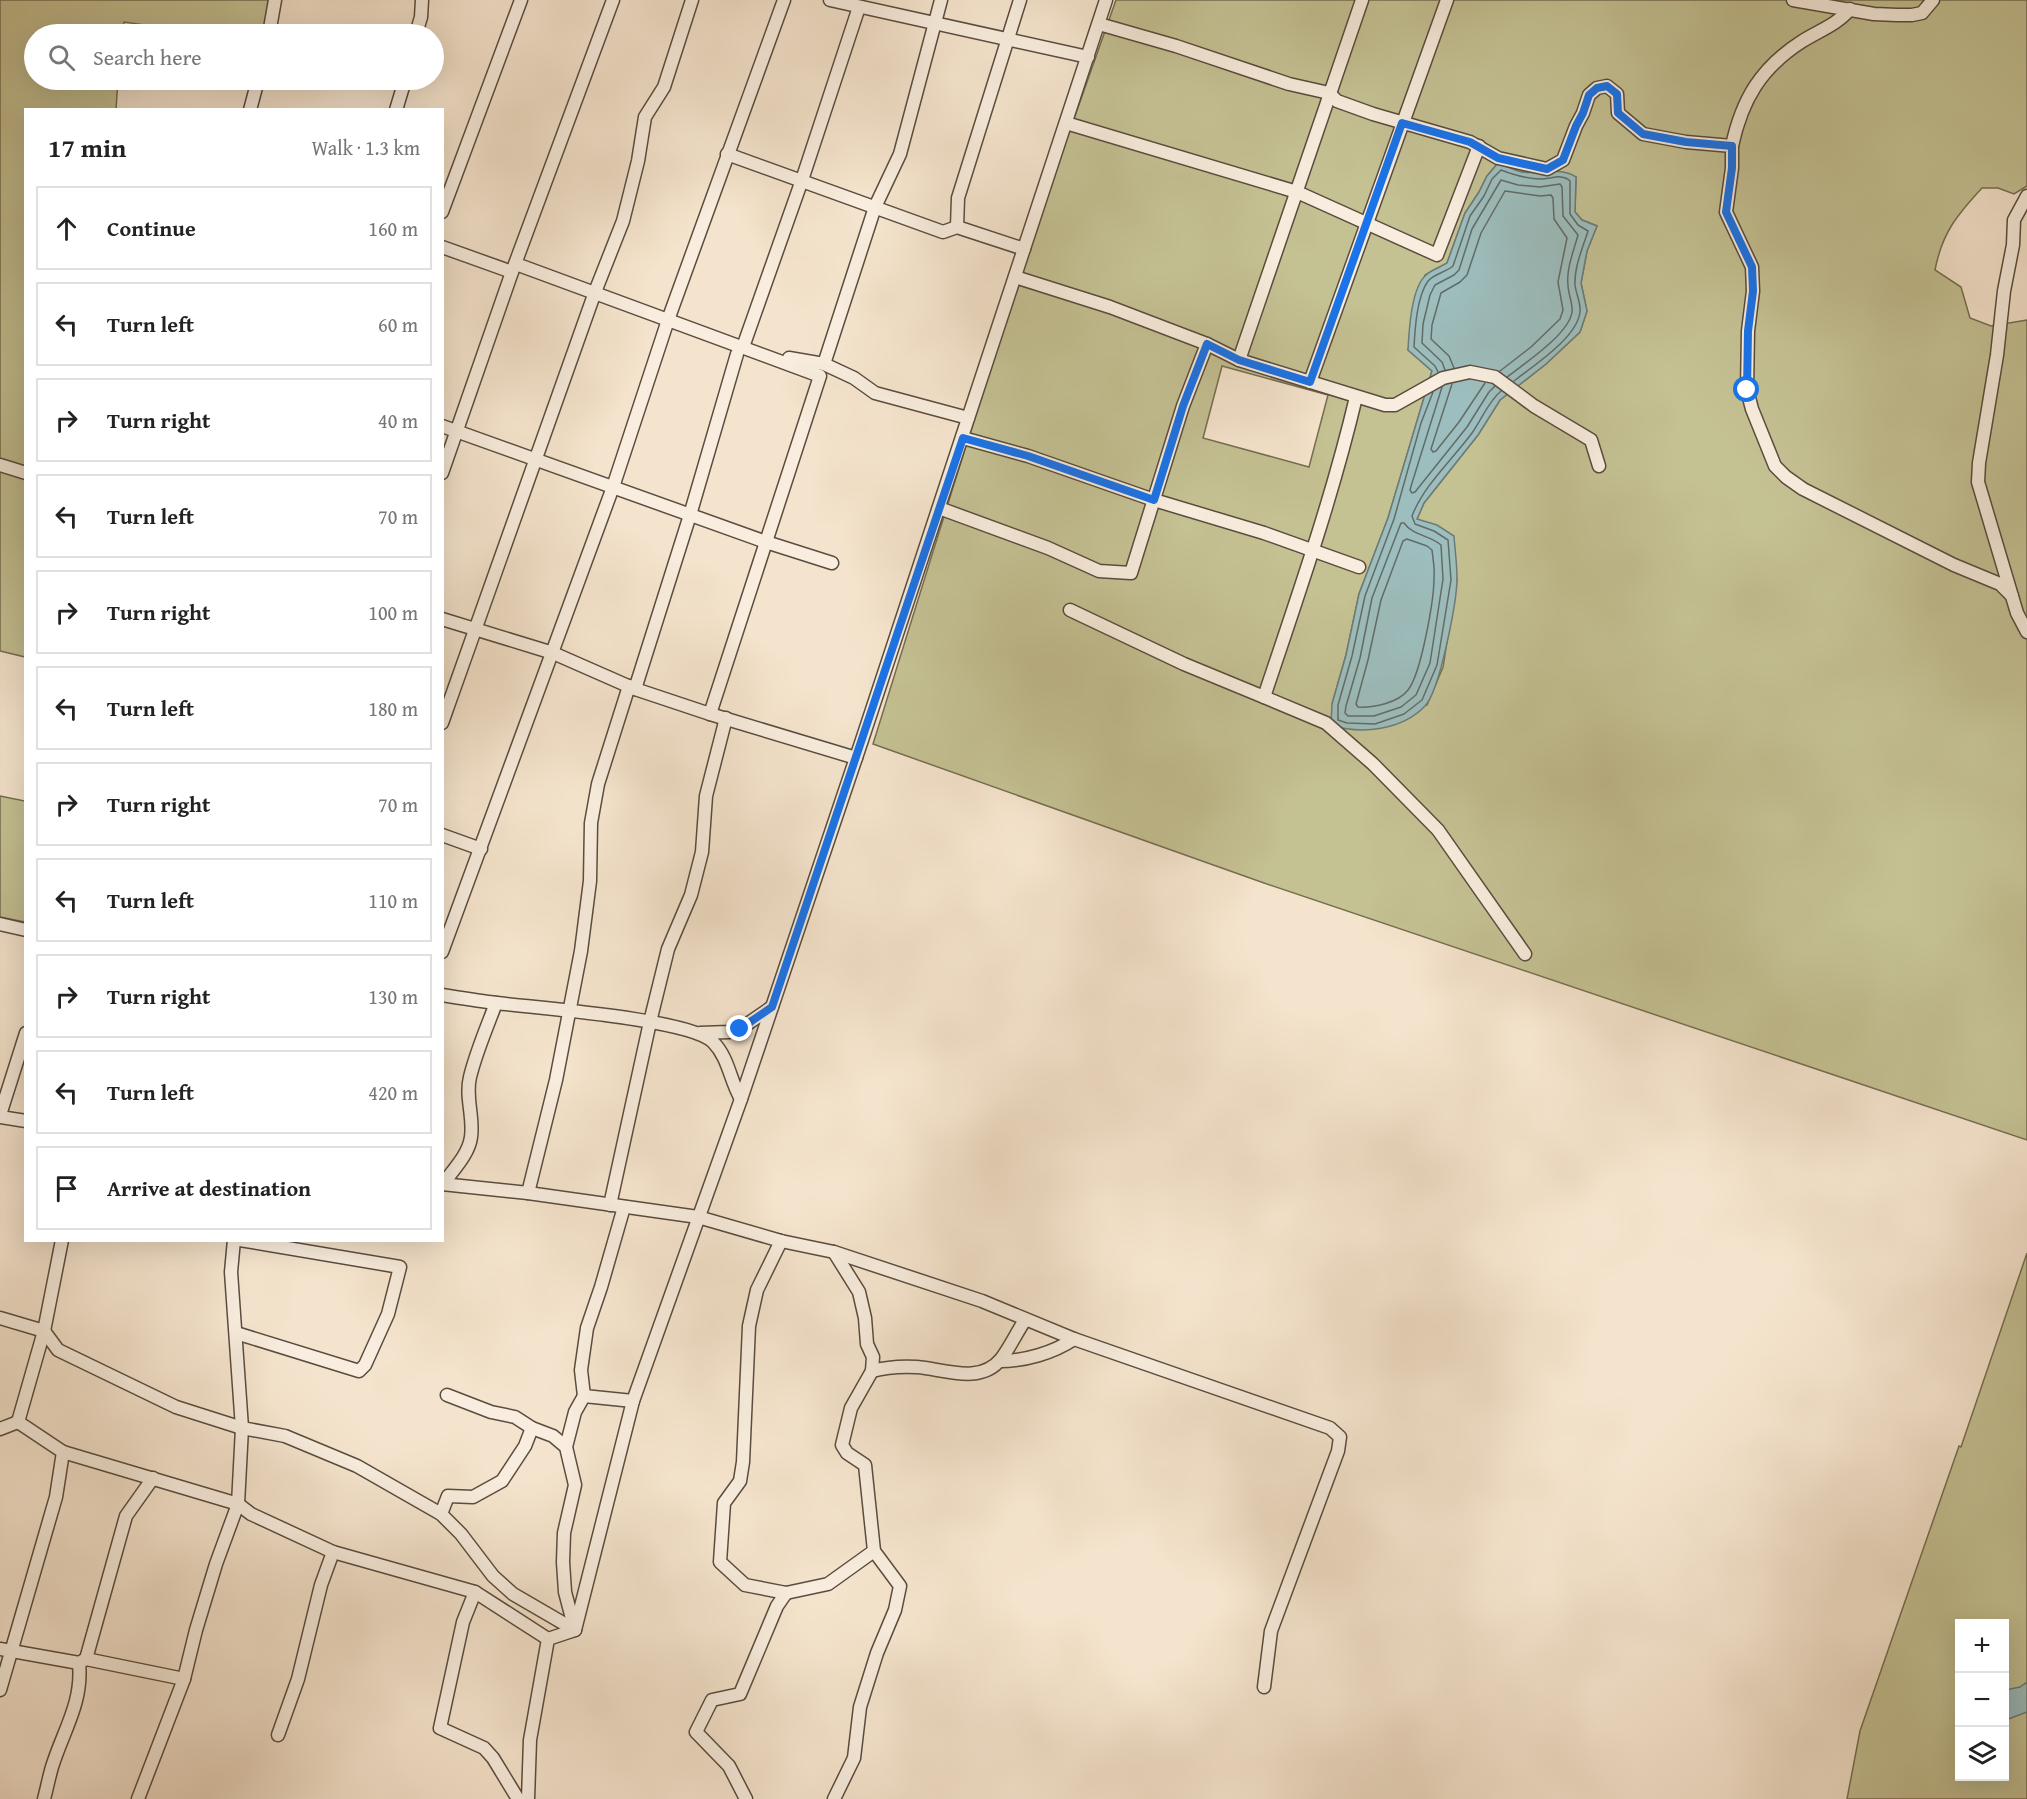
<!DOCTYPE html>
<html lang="en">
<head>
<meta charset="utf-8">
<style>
  :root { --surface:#fff; --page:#f6f6f6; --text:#222; --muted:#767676; --line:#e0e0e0 }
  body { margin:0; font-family:"Gentium Book Plus",serif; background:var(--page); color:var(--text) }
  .controls { position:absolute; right:18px; bottom:18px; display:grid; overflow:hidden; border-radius:0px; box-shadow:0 6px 24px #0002 }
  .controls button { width:54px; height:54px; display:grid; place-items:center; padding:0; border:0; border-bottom:2px solid var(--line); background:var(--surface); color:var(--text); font:30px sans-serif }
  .stop { position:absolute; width:18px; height:18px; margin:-14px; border:4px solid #1a73e8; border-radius:50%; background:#fff }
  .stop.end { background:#1a73e8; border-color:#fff; box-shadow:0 2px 6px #0008 }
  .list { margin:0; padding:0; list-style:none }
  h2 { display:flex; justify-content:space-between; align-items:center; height:78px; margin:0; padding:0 24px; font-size:26px }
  h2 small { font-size:20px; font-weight:400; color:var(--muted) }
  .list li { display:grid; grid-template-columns:39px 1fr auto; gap:18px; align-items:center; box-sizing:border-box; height:84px; margin:0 12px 12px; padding:0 12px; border:2px solid var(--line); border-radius:0px }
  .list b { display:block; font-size:22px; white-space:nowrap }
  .list em { font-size:20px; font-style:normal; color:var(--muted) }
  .icon { flex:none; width:33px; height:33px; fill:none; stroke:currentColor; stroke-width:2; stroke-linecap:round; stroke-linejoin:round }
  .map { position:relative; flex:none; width:2027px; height:1799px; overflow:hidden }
  .search { position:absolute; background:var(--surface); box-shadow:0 6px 24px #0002; left:24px; top:24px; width:420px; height:66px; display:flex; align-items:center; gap:15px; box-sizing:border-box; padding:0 21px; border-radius:33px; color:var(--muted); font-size:22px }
  .panel { position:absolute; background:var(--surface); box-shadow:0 6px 24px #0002; left:24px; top:108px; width:420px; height:1134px; border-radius:0px }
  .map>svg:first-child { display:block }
  .green { fill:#c4c193; stroke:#756e51; stroke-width:1.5; fill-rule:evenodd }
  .water { fill:#9dbebe; stroke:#6d7c78; stroke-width:1.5 }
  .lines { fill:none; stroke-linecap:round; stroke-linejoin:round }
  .shore { stroke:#626c66; stroke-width:1.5 }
  .street-casing { stroke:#5a4c3e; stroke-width:15 }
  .street { stroke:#f8edde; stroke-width:12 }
  .route { stroke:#1a73e8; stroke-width:8 }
</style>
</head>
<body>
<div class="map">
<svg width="2027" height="1799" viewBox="0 0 2027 1799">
  <rect width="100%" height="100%" fill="#f5e4cd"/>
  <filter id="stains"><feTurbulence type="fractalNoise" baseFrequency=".00333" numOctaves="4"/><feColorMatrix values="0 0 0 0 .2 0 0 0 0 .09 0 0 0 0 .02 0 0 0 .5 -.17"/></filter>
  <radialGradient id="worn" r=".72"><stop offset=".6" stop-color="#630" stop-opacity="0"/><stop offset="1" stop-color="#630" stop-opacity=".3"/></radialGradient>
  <g class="green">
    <path d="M0,0H271L263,34H209L124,22L122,34H34V80H118L116,109L26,110L25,657L0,651Z"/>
    <path d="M1116,0H2027V186L2014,194L1998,188H1982C1957,215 1942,233 1935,270L1961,287L1970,318L1991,326L2027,320V1140L1264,883L873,744L1024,260ZM1498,163L1520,172L1576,177L1575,212L1582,220L1597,226L1587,251L1581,283L1587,311L1580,332L1546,364L1500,400L1478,435L1424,503L1417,519L1457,579L1443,667L1427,705L1332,704L1346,655L1359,594L1388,518L1432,371L1408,350L1425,275L1447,263L1465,213L1479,192L1487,176ZM1222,366L1328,395L1309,467L1203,438Z"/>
    <path d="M0,796L25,801V922L0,917Z"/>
    <path d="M2027,1253V1799H1847L1860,1731L1959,1446L1961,1447ZM1960,1624H2004V1776H1960Z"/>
  </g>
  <g class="water">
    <path d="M1498,163C1506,166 1514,170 1522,172C1540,175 1559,166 1576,177L1575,212L1582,220L1597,226L1587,251L1581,283L1587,311L1580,332L1546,364L1500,400L1478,435L1424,503L1417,519L1437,525L1454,536C1455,550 1457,564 1457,578C1457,601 1440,690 1425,706C1402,730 1362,735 1331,725L1332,704L1346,655L1359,594L1388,518L1432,371L1408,350C1409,331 1411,288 1426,275C1431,270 1441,267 1447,263L1465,213L1479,192L1487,176Z"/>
    <path d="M2027,1682V1712L2006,1720L2005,1711L2008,1708L2005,1701V1690L2020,1687Z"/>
  </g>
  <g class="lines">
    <g class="shore">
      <path d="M1454,368L1449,356L1431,339L1432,325L1441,293L1460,282L1467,275L1481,233L1505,191L1540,196L1551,195L1553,198L1554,219L1567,238L1558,282L1563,310L1560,319L1531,347L1500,371"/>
      <path d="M1445,370L1442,362L1422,343L1423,324L1430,295L1435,285L1454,275L1459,270L1472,229L1501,180L1518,185L1540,187L1560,184L1562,187L1563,216L1578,235C1574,250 1566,269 1568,285C1568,294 1573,303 1572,312C1569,334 1525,363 1507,377"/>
      <path d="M1438,372L1435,366L1414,347C1415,328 1417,296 1428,281C1434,274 1446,272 1453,266L1470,216L1484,196L1492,179L1501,170C1514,175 1526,179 1541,179C1551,179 1562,173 1570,181V214L1578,225L1588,231C1583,247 1574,267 1575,285C1576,294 1581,303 1580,312C1577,338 1533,366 1514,381"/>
      <path d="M1452,384L1431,449L1433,452L1436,451L1459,422L1485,383"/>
      <path d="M1442,387L1412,483L1410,490L1412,493L1415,492L1467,427L1489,392L1495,386"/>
      <path d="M1433,392L1421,423L1394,519L1365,596L1352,656L1338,705V720L1347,723L1375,724L1404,714L1422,700L1437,665L1451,580L1448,540L1434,531L1415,524L1412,516C1424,485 1452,460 1472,433C1482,419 1488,402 1501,391"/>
      <path d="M1401,523H1404C1413,536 1430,535 1441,545L1443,579L1430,663L1416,695L1401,707L1374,716H1348L1345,713L1346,706L1360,658L1372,598Z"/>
      <path d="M1407,539L1427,546L1432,550C1433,559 1435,569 1434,578C1434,600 1421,674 1408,690C1398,703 1373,708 1358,707L1356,704L1368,660L1381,600L1403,541Z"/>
    </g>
    <defs>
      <g id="street">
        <path d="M830,0L1088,57"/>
        <path d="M1793,0L1874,14L1897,15H1912L1922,13L1933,0"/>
        <path d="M1099,24L1176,46L1289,84L1329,93L1337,101L1373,114L1470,142L1498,158L1547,169L1563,160L1576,126L1583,113L1589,95L1597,88L1607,86L1617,94L1618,113L1643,134L1686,142L1732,146V168L1726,212L1752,267L1753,291L1748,331L1747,390L1752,409L1775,466L1786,477L1803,489L1954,565L2000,584L2012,596"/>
        <path d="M269,34L275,0"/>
        <path d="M416,34L421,17L422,0"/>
        <path d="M250,110L258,80"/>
        <path d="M396,110L405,80"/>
        <path d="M1066,123L1297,192L1437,255L1479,146"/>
        <path d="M1732,146C1742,99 1761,68 1801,42C1818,31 1837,25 1850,9"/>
        <path d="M727,154L943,232L957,227L1024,249"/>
        <path d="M2027,196L2014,220L2013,245L2004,291L1997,355L1979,463L1978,482L2017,613L2027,632"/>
        <path d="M442,212L521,0"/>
        <path d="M957,227L958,198L1020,0"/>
        <path d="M442,247L512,272"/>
        <path d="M516,264L820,376L710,714"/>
        <path d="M1015,277L1110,307L1207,344L1239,360L1385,405H1395L1443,378L1470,372L1495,377L1534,406L1591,440L1599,466"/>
        <path d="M743,347L802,180L859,7"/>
        <path d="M789,358L824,364L854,378L875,393L968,418"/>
        <path d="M1239,360L1362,0"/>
        <path d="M824,364L875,207L900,154L941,0"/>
        <path d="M1310,382L1447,0"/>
        <path d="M1356,397C1332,499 1297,598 1264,697L1326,723L1373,764L1438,830L1525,954"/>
        <path d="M442,426L766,542L832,563"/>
        <path d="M963,438L1028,456L1154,500L1264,533L1359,567"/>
        <path d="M0,465L26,473"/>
        <path d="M442,473L512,272L613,0"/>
        <path d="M939,508L1048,548L1099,571L1131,573L1183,406L1207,344"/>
        <path d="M1070,610L1184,664L1264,697"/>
        <path d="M442,619L553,653L635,689L710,714L856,758"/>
        <path d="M635,689L690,515L737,354"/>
        <path d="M442,723L595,292L623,221L638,161L645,117L664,87L692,0"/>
        <path d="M442,835L481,849"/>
        <path d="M0,924L26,930"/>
        <path d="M442,952L613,487L668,320L784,0"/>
        <path d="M442,995C461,998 479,1001 497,1003C537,1008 690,1019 713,1042C729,1058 730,1081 741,1099"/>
        <path d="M700,1033L729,1032L740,1029L772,1007"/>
        <path d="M0,1115L26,1033"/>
        <path d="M0,1117L26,1121"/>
        <path d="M442,1184L528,1193L698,1217L781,1241L834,1252L982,1301L1074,1339L1330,1428L1340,1437L1338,1451L1271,1631L1264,1687"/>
        <path d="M443,1184C453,1170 469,1154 471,1137C474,1117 465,1097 470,1077C476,1052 487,1027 496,1003"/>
        <path d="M528,1193L556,1080L581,951L590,881L591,823L598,784L629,686"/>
        <path d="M610,1205L650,1022L668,949L691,895L702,852L706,796L726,718"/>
        <path d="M624,1207L601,1287L587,1328L581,1370L584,1396L633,1401"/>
        <path d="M781,1241L757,1290L749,1326L743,1462L740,1481L724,1503L720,1562L745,1585L786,1593L828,1584L874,1551"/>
        <path d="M834,1252L859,1292L865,1318L867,1344L873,1357L872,1371L851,1408L842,1445L847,1453L865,1465L874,1551L900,1586L895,1610L877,1653L860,1707L854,1758L834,1799"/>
        <path d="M0,1318L44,1331L58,1350L176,1407L242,1428L285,1436L357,1466L441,1514L461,1534L493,1576L513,1594L575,1630L565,1592L563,1562L564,1533L575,1485L566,1447L553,1436L532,1428L515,1417L491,1412L447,1395"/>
        <path d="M236,1333L359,1371L365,1365L388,1314L400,1267L240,1240"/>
        <path d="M1000,1361C1025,1361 1053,1353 1074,1339"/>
        <path d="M872,1371C887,1367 901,1366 917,1367C944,1369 980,1385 1001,1359C1010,1347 1017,1332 1025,1320"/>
        <path d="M0,1429L18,1422"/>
        <path d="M566,1447L575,1412L584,1396"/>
        <path d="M63,1452L238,1504L242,1428L231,1272L234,1240"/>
        <path d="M441,1514L448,1496L473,1497L502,1481L525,1446L532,1428"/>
        <path d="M475,1592L463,1622L440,1728L484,1748L493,1758L518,1799"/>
        <path d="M0,1649L79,1663L86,1659L184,1679"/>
        <path d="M86,1659L126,1516L153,1478"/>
        <path d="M0,1690L56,1497L63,1452L18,1422L44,1331L62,1240"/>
        <path d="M278,1735L298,1679L321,1585L333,1552"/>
        <path d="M44,1799C47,1788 49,1777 52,1767C63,1731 83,1703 79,1663"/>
        <path d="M138,1799L184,1679L196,1630L216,1564L238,1504L251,1514L333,1552L475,1592L548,1639"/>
        <path d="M528,1799L530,1740L548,1639L575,1630L633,1401L741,1099L862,740L1106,0"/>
        <path d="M746,1799L729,1766L696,1732L712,1700L740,1694L777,1606L786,1593"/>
      </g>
    </defs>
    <use href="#street" class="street-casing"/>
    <use href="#street" class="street"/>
  </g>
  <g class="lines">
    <path class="route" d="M740,1029L772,1007L963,438L1028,456L1154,500L1183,406L1207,344L1239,360L1310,382L1402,123L1470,142L1498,158L1547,169L1563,160L1576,126L1583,113L1589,95L1597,88L1607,86L1617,94L1618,113L1643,134L1686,142L1732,146V168L1726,212L1752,267L1753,291L1748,331L1747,390"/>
  </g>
  <rect width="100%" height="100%" filter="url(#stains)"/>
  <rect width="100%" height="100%" fill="url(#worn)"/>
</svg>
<div class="controls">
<button>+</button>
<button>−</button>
<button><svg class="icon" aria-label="layers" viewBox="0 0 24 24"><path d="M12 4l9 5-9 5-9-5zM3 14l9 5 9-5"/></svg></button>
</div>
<div class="stop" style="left:1747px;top:390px"></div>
<div class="stop end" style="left:740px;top:1029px"></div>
<div class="search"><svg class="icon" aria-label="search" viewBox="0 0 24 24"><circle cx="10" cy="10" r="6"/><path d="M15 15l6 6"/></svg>Search here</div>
<section class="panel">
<h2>17 min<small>Walk · 1.3 km</small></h2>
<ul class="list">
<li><svg class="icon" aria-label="ahead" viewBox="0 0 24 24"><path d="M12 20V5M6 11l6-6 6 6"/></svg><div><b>Continue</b></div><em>160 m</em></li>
<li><svg class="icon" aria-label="left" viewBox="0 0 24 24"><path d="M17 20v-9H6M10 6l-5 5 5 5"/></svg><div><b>Turn left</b></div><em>60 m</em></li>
<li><svg class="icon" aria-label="right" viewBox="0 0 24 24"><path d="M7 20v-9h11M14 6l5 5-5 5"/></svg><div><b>Turn right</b></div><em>40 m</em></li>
<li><svg class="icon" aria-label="left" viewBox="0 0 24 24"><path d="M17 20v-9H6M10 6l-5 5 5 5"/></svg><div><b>Turn left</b></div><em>70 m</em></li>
<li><svg class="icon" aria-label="right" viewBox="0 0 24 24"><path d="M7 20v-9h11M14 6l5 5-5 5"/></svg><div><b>Turn right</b></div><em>100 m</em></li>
<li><svg class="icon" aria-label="left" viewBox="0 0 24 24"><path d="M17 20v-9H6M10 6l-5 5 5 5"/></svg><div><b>Turn left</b></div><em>180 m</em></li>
<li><svg class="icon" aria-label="right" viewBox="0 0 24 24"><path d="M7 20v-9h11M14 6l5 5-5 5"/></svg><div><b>Turn right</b></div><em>70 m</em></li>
<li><svg class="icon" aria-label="left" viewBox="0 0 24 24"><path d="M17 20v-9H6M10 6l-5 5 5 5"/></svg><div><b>Turn left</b></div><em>110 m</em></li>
<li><svg class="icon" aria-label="right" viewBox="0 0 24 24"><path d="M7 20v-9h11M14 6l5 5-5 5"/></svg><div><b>Turn right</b></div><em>130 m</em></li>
<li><svg class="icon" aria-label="left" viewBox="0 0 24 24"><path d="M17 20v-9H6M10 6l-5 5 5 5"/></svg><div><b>Turn left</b></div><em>420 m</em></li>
<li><svg class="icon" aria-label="arrive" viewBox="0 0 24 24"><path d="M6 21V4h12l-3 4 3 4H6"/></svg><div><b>Arrive at destination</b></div></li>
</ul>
</section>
</div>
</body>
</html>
